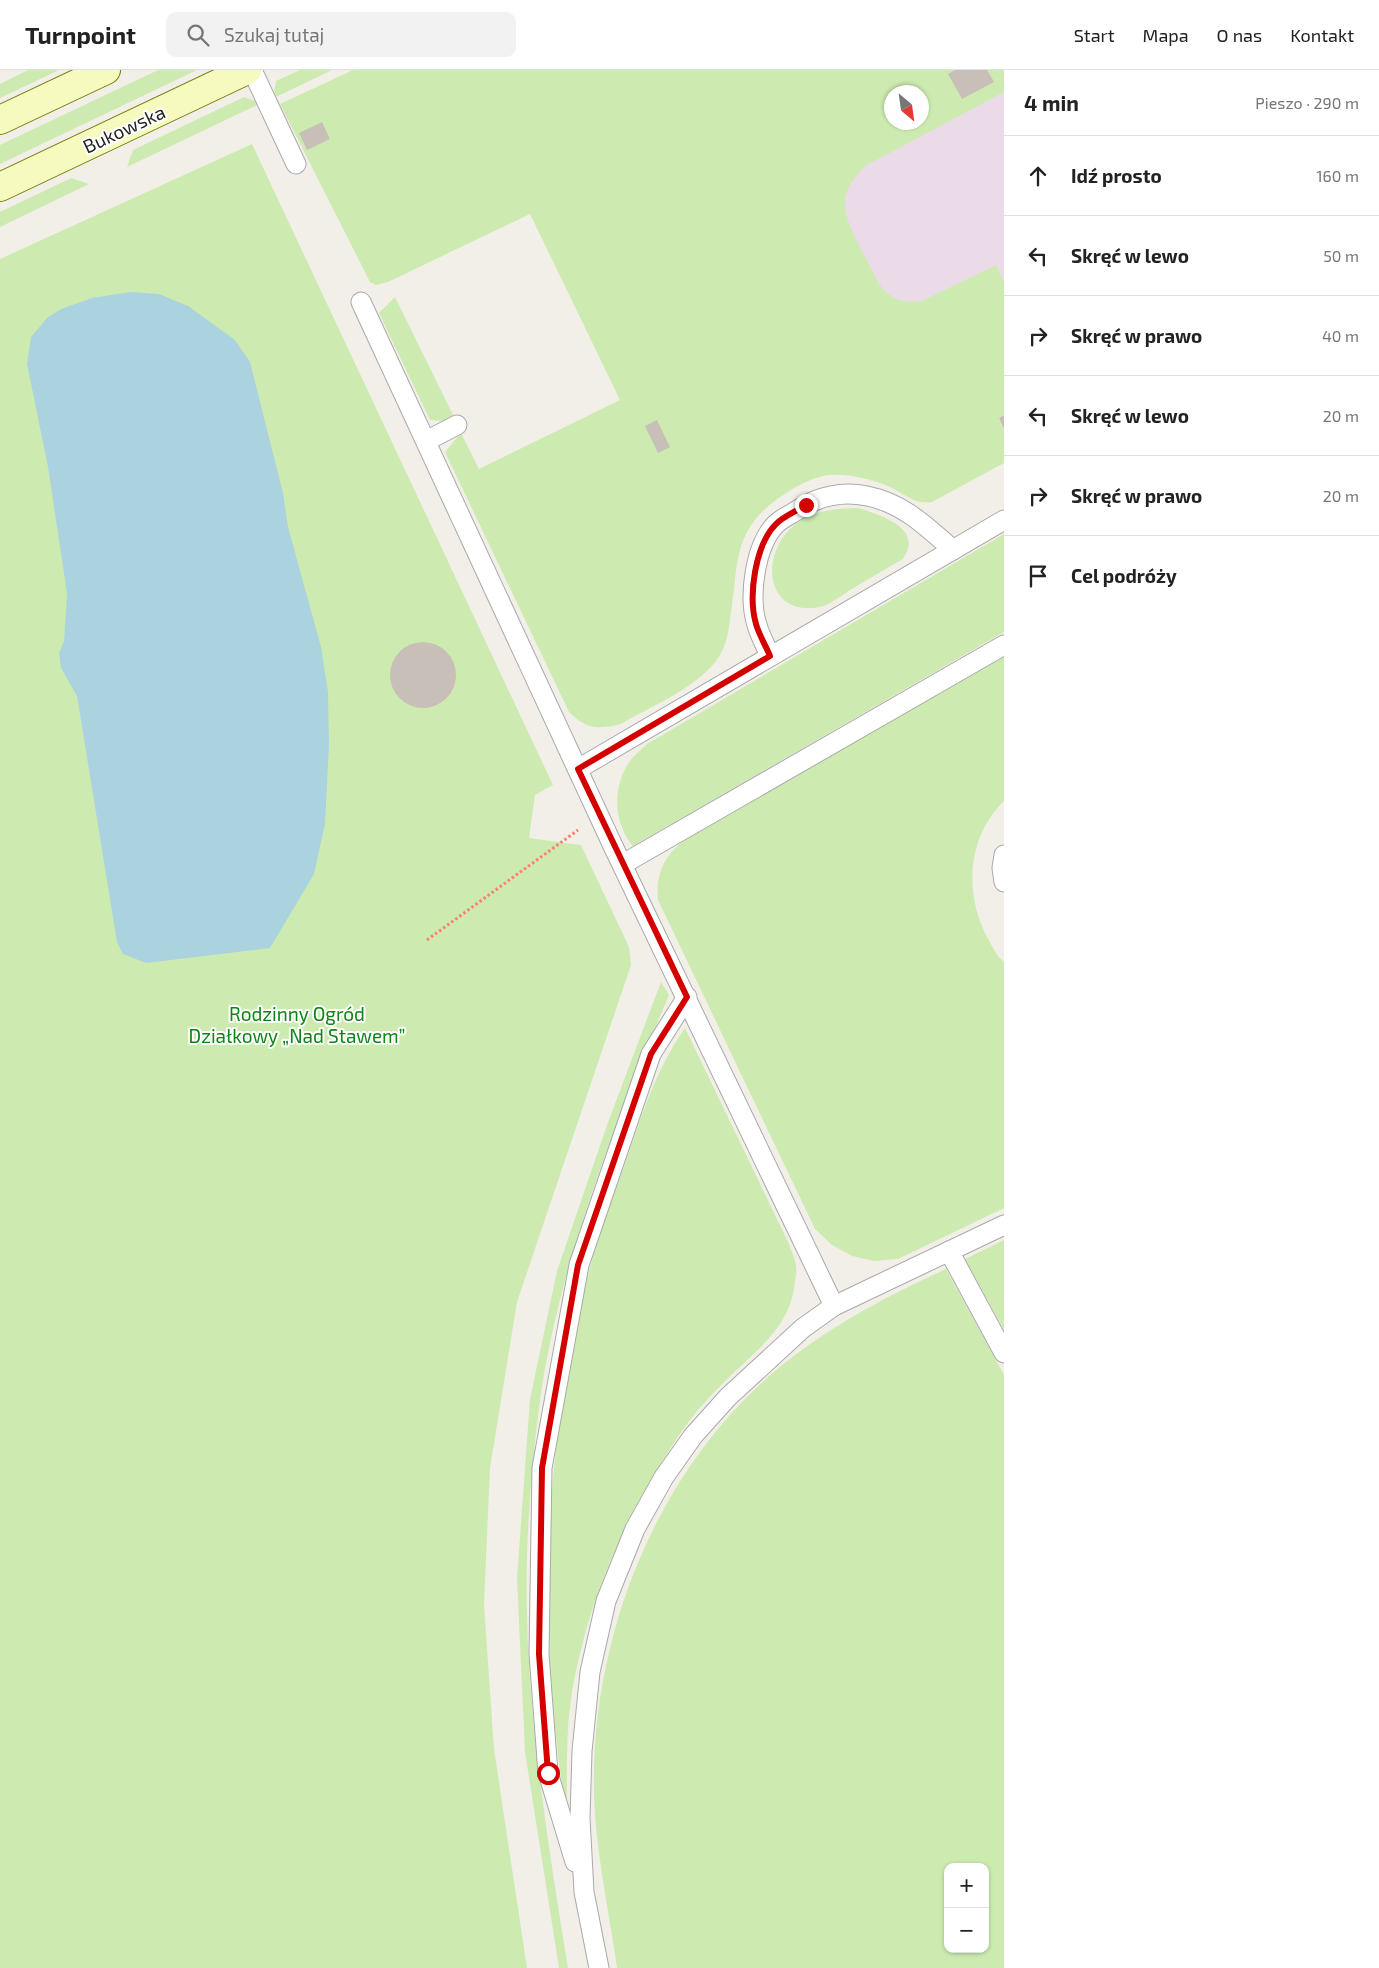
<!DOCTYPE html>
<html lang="pl">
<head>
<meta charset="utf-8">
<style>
  :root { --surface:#fff; --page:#f2f2f2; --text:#222; --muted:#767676; --line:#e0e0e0 }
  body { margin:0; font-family:"Exo 2",sans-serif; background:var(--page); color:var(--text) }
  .controls { position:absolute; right:15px; bottom:15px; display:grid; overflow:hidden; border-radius:10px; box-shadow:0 1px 4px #0004 }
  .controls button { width:45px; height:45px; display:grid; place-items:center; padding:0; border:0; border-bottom:1px solid var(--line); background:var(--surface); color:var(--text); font:25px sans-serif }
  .compass { position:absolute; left:884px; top:15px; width:45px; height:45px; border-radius:50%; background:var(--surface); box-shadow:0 1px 4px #0004; rotate:151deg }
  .stop { position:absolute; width:15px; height:15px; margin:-11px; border:4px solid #d40000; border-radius:50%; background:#fff }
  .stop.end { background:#d40000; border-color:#fff; box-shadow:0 1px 5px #0008 }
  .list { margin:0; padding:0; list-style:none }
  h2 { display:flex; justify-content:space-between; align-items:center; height:65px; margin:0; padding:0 20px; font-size:21px }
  h2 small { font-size:16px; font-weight:400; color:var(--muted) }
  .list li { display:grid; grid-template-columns:32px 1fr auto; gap:15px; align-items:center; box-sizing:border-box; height:80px; padding:0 20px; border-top:1px solid var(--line) }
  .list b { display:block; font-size:19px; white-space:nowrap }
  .list em { font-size:16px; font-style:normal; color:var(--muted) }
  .icon { flex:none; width:28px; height:28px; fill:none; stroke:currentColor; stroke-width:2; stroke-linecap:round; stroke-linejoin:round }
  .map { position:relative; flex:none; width:1004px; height:1898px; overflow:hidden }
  header { display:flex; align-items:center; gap:30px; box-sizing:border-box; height:70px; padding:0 25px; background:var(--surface); border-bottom:1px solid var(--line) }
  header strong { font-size:24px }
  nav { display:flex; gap:28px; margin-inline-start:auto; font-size:18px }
  .search { width:350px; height:45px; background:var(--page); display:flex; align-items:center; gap:12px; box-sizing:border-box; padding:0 18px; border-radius:10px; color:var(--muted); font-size:19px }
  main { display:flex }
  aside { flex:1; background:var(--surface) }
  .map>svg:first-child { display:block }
  .industrial { fill:#ebdbe8 }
  .grass { fill:#cdebb0; fill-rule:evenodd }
  .water { fill:#aad3df }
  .building { fill:#c7bfb8 }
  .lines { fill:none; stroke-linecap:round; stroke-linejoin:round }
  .service-casing { stroke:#a9a9a9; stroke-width:21 }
  .secondary-casing { stroke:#707d05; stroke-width:30 }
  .path { stroke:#fa8072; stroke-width:3; stroke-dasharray:2.5 2.5; stroke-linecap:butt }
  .service { stroke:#fff; stroke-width:19 }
  .secondary { stroke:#f7fabf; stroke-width:28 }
  .route { stroke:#d40000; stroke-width:6 }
  .labels { text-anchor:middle; stroke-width:4; stroke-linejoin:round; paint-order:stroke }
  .street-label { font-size:19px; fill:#222; stroke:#fff }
  .park-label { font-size:19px; fill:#0c8416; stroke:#fff }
</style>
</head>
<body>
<header>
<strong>Turnpoint</strong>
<div class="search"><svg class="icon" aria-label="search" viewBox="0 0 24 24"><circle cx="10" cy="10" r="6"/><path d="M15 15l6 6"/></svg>Szukaj tutaj</div>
<nav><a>Start</a><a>Mapa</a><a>O nas</a><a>Kontakt</a></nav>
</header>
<main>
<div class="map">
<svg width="1004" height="1898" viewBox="0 0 1004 1898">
  <rect width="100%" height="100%" fill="#f2efe9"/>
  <path class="industrial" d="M1004,0V332L894,256L803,73L892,23V52H922V22Z"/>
  <g class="grass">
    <path d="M28,0H59L0,28V14Z"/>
    <path d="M158,0H197L0,94V75Z"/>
    <path d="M300,0H332L276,27L274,22L276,11Z"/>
    <path d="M353,0H1004V22L867,95C856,105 844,119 845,135C846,158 869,192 879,214C890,229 904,234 922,231L996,195L1004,212V345L999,348L1004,359V393L932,432C912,434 907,425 890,417C871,409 845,402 823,406C806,410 790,420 776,430C730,464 739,499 730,549C729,561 726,575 720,585C702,616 651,636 621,654C598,660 586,659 569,642L445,382L461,363L479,399L620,330L530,144L388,212L376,215L370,212L280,34ZM892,22H922V52H892Z"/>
    <path d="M244,27L255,31L257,35L127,97L133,80Z"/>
    <path d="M252,74L553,715L535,725L529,768L581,775L629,877L631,895L517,1232L490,1398L484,1534L494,1679L527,1898H0V189Z"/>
    <path d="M71,108L89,114L0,157V142Z"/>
    <path d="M395,227L454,347L442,351L430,350L379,243Z"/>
    <path d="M859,438C882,446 924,458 903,489C884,500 865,511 847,522C840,527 831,533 824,536C759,553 756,468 810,446C826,439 842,438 859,438Z"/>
    <path d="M1004,464V562L633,776C613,753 612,716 630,691C634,685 641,680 647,674Z"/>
    <path d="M1004,585V731C967,767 964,823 987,867C992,876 996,885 1004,892V1138L898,1189L874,1191L852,1186L832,1175L815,1159L658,830C656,804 663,788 683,771Z"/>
    <path d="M661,912L669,925C615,1054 560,1190 540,1330C531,1400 525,1474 527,1545C530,1664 549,1781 568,1898H559L525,1682L517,1508L530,1329L557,1201L607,1055Z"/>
    <path d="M685,958L789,1174C791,1181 795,1188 796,1195C797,1200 796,1206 795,1210C792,1255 759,1278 729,1307C713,1323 695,1342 682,1361C630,1436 593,1517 575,1606C565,1652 567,1702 567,1749C539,1575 541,1405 581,1233C591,1188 607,1143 623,1100C640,1051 655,1000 685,958Z"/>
    <path d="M1004,1170V1260L965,1189Z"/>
    <path d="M946,1199L1004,1305V1898H617C610,1848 599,1797 595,1746C584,1577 655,1393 791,1288C838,1252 891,1224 946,1199ZM948,1797H985V1879H948Z"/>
  </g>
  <path class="water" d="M130,222L159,224L188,236L235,270L250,292L283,423L288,457L321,577L328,622L329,675L325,754L314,804L270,878L146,893L123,884L117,872L77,626L61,598L59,583L64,571L67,523L48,397L27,294L31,267L47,248L61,239L92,228Z"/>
  <g class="building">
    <path d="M955,0H987L994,12L962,29L948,4Z"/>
    <path d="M322,52L330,69L307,80L299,63Z"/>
    <path d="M1004,345V359L999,348Z"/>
    <path d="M657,350L670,377L658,383L645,356Z"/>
    <circle cx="423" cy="605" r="33"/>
  </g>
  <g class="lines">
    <defs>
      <g id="service">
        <path d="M252,0L296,94"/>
        <path d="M361,232L613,776L834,1236"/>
        <path d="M426,371L457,355"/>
        <path d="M770,586C766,576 760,566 757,555C748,527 755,475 776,454C782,448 792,444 799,439C819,426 843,421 867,426C903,433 927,457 953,480"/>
        <path d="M578,699L1004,450"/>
        <path d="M1004,785L1002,798L1004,812"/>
        <path d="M623,794L1004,575"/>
        <path d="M949,1181L1004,1283"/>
        <path d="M575,1792L548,1703L539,1584L542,1398L579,1195L651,984L687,927"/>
        <path d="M599,1898L584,1822L580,1748L582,1681L590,1602L606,1531L635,1459L664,1407L693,1366L728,1327L803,1258L834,1236L1004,1155"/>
      </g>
      <g id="secondary">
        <path d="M0,50L106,0"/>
        <path d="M0,117L247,0"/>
      </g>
    </defs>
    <use href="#service" class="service-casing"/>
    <use href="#secondary" class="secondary-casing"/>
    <path class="path" d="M427,870L578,760"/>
    <use href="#service" class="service"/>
    <use href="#secondary" class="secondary"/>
  </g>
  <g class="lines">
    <path class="route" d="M548,1703L539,1584L542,1398L578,1195L651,984L687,927L578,699L770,586C766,576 759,565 756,554C748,526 755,475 776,454C784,446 797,441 806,435"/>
  </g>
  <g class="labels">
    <g class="street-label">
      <text transform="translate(124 59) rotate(-25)" y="7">Bukowska</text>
    </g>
    <g class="park-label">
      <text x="297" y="951">Rodzinny Ogród<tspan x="297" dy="22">Działkowy „Nad Stawem”</tspan></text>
    </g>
  </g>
</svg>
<div class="controls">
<button>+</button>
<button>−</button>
</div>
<svg class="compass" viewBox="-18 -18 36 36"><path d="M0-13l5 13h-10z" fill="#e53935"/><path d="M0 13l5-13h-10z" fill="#767676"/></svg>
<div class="stop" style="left:548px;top:1703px"></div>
<div class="stop end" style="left:806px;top:435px"></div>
</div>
<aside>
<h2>4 min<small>Pieszo · 290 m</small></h2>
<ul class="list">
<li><svg class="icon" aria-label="ahead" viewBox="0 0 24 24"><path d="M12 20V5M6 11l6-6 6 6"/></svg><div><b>Idź prosto</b></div><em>160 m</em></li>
<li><svg class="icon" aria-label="left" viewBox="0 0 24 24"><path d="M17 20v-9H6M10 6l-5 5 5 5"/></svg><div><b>Skręć w lewo</b></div><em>50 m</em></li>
<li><svg class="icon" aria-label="right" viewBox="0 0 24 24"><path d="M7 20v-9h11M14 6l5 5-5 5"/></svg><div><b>Skręć w prawo</b></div><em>40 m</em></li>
<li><svg class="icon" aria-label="left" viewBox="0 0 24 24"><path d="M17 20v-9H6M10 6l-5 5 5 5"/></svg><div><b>Skręć w lewo</b></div><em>20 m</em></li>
<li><svg class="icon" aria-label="right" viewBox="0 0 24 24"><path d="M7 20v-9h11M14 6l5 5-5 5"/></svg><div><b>Skręć w prawo</b></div><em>20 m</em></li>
<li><svg class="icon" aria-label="arrive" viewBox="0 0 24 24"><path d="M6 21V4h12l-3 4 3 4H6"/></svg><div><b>Cel podróży</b></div></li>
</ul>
</aside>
</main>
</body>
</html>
